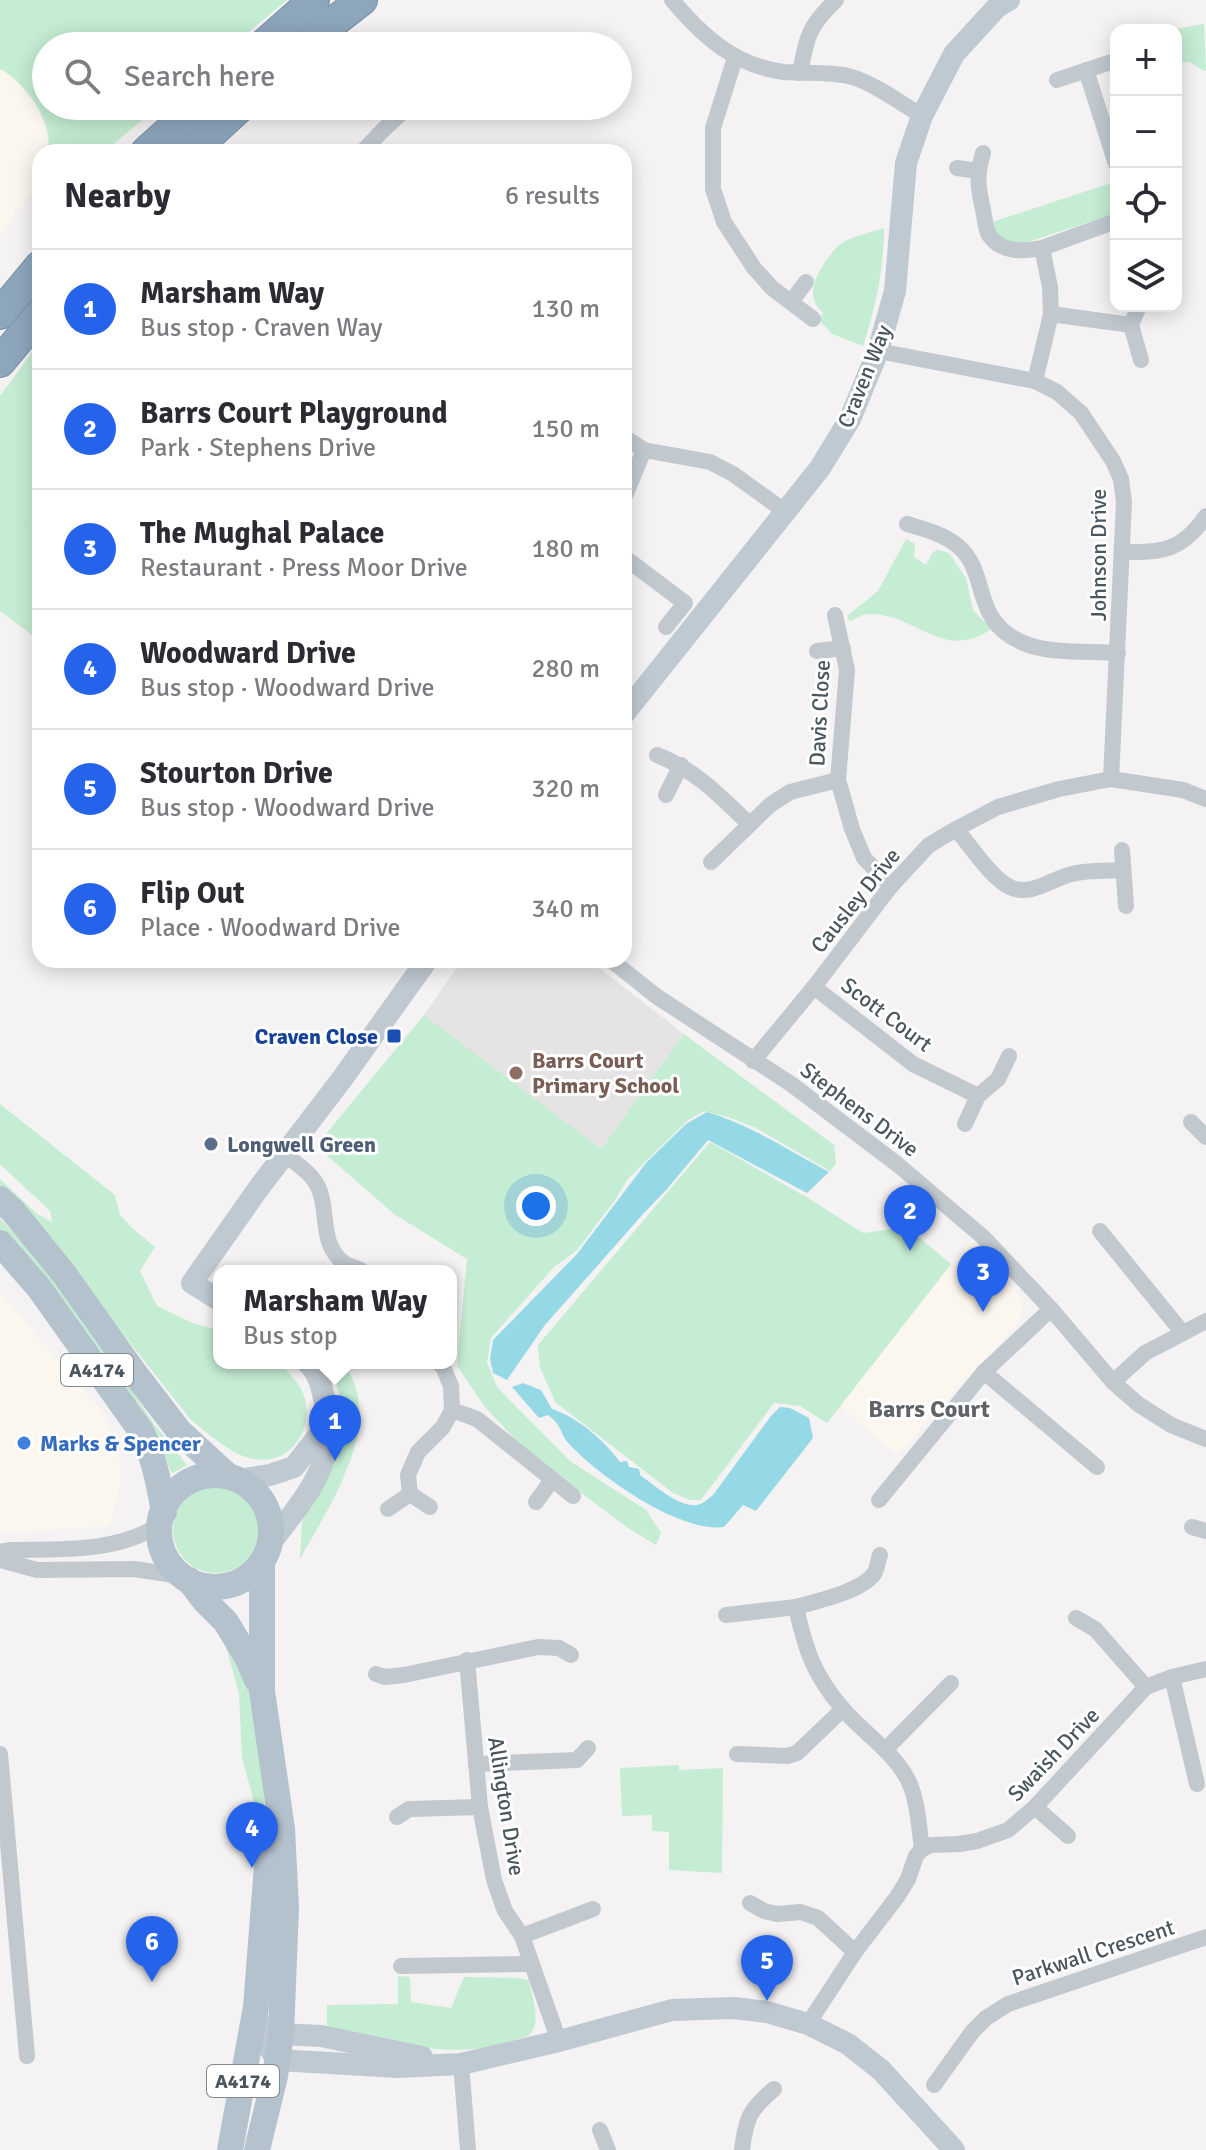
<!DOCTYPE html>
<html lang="en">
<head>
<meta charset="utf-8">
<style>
  :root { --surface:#fff; --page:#f2f2f3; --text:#2b2b33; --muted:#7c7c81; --line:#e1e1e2; --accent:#2563eb }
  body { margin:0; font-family:Signika,sans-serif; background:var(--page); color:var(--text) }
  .controls { position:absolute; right:24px; top:24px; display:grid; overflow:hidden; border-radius:16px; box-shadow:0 4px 20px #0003 }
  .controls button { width:72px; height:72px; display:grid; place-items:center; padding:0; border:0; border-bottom:2px solid var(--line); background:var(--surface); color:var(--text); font:40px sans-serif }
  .you { position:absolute; left:536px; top:1206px; width:28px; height:28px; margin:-20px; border:6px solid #fff; border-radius:50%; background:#1a73e8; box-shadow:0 0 0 12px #1a73e833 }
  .badge { display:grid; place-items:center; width:52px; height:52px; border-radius:50%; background:var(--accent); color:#fff; font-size:26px; font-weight:700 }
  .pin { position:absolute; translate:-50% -66px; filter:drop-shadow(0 2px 4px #0008) }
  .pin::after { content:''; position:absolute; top:42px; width:28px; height:24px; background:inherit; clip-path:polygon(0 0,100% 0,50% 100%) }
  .popup { position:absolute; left:213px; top:1265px; width:244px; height:104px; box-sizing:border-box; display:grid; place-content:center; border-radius:16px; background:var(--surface); filter:drop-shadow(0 2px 6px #0005); font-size:26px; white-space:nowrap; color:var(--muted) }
  .popup b { font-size:30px; color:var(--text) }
  .popup::after { content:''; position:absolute; left:50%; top:100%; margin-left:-16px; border:16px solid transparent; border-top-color:var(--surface) }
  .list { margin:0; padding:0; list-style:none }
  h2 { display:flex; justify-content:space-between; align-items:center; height:104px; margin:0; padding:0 32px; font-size:34px }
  h2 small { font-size:26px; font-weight:400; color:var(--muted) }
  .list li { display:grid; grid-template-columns:52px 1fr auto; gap:24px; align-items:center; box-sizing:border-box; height:120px; padding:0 32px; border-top:2px solid var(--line) }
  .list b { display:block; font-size:30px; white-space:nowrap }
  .list p { margin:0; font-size:26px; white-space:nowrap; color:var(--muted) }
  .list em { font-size:26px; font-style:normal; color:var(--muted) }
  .icon { flex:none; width:44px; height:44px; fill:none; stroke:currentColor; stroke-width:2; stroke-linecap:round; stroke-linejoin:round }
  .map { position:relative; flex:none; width:1206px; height:2150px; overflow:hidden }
  .search { position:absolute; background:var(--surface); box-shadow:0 4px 20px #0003; left:32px; top:32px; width:600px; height:88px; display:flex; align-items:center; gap:20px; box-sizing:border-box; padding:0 28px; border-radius:44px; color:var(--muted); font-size:30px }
  .panel { position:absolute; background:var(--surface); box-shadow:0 4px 20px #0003; left:32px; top:144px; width:600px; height:824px; border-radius:24px }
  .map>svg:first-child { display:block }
  .commercial { fill:#fcf7ee }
  .education { fill:#e5e3e3 }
  .green { fill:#c5edd3 }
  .water { fill:#95d9e6 }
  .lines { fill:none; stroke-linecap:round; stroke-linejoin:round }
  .highway-casing { stroke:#7991a8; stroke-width:32 }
  .street { stroke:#c1c9cf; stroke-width:16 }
  .secondary { stroke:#bfc9d1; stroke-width:22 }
  .primary { stroke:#b4c2ce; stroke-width:26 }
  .highway { stroke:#8ea6bc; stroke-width:30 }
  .transit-dot { fill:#1a4fb4; stroke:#fff; stroke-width:3 }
  .education-dot { fill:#8d6e63; stroke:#fff; stroke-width:3 }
  .service-dot { fill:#5c6f8a; stroke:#fff; stroke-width:3 }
  .shop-dot { fill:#3f7fe0; stroke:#fff; stroke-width:3 }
  .labels { text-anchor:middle; stroke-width:6; stroke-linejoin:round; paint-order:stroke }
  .shield { fill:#fff; stroke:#81898e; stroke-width:2 }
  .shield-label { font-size:20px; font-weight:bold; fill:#4b565e }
  .street-label { font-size:22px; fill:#4b565e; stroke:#fff }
  .transit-label { font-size:22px; font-weight:bold; fill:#164399; stroke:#fff; text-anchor:end }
  .education-label { font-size:22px; font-weight:bold; fill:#785e54; stroke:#fff; text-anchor:start }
  .service-label { font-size:22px; font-weight:bold; fill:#4e5e75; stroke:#fff; text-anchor:start }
  .shop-label { font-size:22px; font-weight:bold; fill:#366cbe; stroke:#fff; text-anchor:start }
  .neighbourhood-label { font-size:24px; font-weight:bold; fill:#5f6266; stroke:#fff }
</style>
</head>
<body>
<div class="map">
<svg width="1206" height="2150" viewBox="0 0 1206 2150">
  <rect width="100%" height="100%" fill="#f4f2f2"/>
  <g class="commercial">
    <path d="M0,69L14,76L35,102L51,141L47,152H40V177L37,186L0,235Z"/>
    <path d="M972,1239L1023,1301L1018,1324L951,1395L898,1455L840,1406Z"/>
    <path d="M0,1292L98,1407L119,1444L120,1483L110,1526L0,1533Z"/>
  </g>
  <path class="education" d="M462,960H589L684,1034L601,1149L546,1210L424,1015Z"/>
  <g class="green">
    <path d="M0,0H287L232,46H46V106H159L104,152H47C56,124 24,81 0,69Z"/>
    <path d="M1204,24L1206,70L1204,71L1190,62L1176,63V30H1169Z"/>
    <path d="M1114,182L1116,211L1113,214L1019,245C1004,244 996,236 992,222Z"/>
    <path d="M884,228C884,269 876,306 863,346L832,334L819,320L823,313C805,296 814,280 825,262C830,256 835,247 842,243C854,236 871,232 884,228Z"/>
    <path d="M40,341V508L31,521L40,528V641L0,611V396Z"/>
    <path d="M906,539L915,544L914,557L926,565L933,552L938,550L949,553L966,578L973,610L991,629C943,663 915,612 868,614C862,614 856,619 850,621L847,616L878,591Z"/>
    <path d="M424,1015L601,1149L684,1034L834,1145L836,1164L830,1171L756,1128L728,1117L704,1111L687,1121L628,1179L615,1200L581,1245L576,1251L554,1267L491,1338L487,1362L497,1387L570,1461L646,1510L661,1533L656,1545L628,1528L568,1483L542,1468L485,1407L457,1366L467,1259L394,1214L316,1146Z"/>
    <path d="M0,1104L115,1195L120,1215L132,1228L155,1247L140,1271L157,1306L192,1323L219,1330V1363C233,1363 263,1360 275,1363C283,1365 289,1373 294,1379C323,1411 299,1467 254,1459C233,1456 207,1433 191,1420L49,1240L0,1188V1179L37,1214L52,1222L50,1211L0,1164Z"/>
    <path d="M710,1142L808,1198L863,1233L900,1228L912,1238H920L951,1264L827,1423L800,1406L774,1403L701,1500H690L673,1493L555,1402L540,1367L538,1345Z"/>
    <path d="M0,1218L29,1249L88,1324L154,1424L187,1465L173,1473L171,1472L159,1444L0,1231Z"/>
    <path d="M326,1363H343C388,1422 329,1506 300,1559L302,1522L343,1435L345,1414L332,1369Z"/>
    <circle cx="216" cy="1530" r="43"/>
    <path d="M226,1647L248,1681L261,1750L265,1810L255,1860L252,1836L255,1816L253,1798L242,1758L239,1693Z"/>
    <path d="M679,1765V1770L723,1768L722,1873L669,1870V1832L652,1831V1815L622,1816L620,1768Z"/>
    <path d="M398,1976L410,1977L411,2002L451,2008L464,1977L518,1978L529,1980C532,1998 543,2023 528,2036C510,2041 492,2048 473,2049C424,2053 374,2039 327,2027V2005L398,2004Z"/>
  </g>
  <g class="water">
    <path d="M707,1112C751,1125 789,1151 829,1172L807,1193L708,1140L667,1189L644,1213L545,1325L507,1380L493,1373L490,1359L493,1340L577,1254L646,1163L686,1124Z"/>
    <path d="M523,1383L541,1390L552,1409C577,1417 604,1440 620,1462L627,1461L629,1467L639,1469L640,1475C654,1485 680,1508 697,1505C703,1504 708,1499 713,1495L771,1416L780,1407L790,1408L809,1418L813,1438L756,1511L743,1505L724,1527C679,1533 599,1476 569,1444C559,1432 563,1426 548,1415L539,1418L512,1387Z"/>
  </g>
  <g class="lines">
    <defs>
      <g id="highway">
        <path d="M262,46L314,0"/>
        <path d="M307,46L331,24L362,0"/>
        <path d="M146,152L197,106"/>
        <path d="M191,152L241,106"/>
        <path d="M0,314L40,266"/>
        <path d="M0,362L40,314"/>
      </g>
    </defs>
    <use href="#highway" class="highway-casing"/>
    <g class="street">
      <path d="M672,0C702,36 735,66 784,72C806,74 829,71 852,77C877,85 899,102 922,116"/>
      <path d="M486,46L487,42"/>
      <path d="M735,58L713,128V189L724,222L754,268L772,288L813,319"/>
      <path d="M1086,70L1116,164"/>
      <path d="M800,73C807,36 808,27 836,0"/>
      <path d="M1057,80L1111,62"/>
      <path d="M362,152L383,130L409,106"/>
      <path d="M983,153C976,176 978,187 983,210C985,218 985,228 989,235C1001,253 1023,252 1042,248"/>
      <path d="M957,168L978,171"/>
      <path d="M791,302L806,282"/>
      <path d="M1139,306L1131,325L1141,360"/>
      <path d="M1051,314L1131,325"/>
      <path d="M878,351L1035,381L1057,392L1081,413L1113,461L1121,479L1124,502L1111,779"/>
      <path d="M1035,381L1051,314L1050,287L1042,248L1116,221"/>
      <path d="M624,437L644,450L710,462L733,474L786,512"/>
      <path d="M624,498L644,450"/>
      <path d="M907,524C924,529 944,534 958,546C991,574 969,622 1026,644C1051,654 1090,651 1118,653"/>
      <path d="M1123,552C1162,552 1181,552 1206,516"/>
      <path d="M624,557L685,603L666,627"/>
      <path d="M835,615L847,670L838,780L852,829L864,858L891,886"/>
      <path d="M817,651L843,648"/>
      <path d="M657,755C697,771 719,795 749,824"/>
      <path d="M666,795L681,765"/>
      <path d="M956,829C970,845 993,881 1012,888C1033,896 1053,878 1072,874C1088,870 1106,871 1123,870"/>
      <path d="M1122,850L1126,906"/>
      <path d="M711,862L770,805L790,792L838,780"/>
      <path d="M611,960L656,996L791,1084L897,1164L983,1237L1051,1309L1113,1382L1138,1404L1171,1425L1206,1439"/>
      <path d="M814,987L913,1064L978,1096"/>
      <path d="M753,1061L814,987L891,886L929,845L956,829L998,807L1059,789L1111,779L1183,790L1206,799"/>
      <path d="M1191,1122L1206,1137"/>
      <path d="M965,1124L978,1096L998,1079L1009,1056"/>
      <path d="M285,1154C294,1162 307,1170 314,1180C332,1205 316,1242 344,1263C349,1266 357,1268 362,1271"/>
      <path d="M1100,1231L1182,1332"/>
      <path d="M984,1372L1097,1467"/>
      <path d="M1113,1382L1145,1353L1206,1321"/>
      <path d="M452,1410L477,1419L573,1496"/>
      <path d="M879,1500L984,1372L1051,1309"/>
      <path d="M536,1502L552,1480"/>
      <path d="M430,1507L410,1494L408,1475L418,1452L443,1427L452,1410L451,1386L443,1367L439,1363"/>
      <path d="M388,1509L410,1494"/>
      <path d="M1192,1527L1206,1531"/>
      <path d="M0,1552L10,1550C59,1549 116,1553 159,1525"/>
      <path d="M0,1560L37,1570L134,1569L180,1576"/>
      <path d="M796,1607C817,1601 860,1592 874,1574C877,1569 878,1561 880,1555"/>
      <path d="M726,1615L796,1607C805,1649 814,1675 842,1708C863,1733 895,1752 909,1782C918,1802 919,1828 922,1849L916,1856L908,1879L897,1897L855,1952L808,2024"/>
      <path d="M1076,1618L1095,1629L1146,1687"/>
      <path d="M467,1660L480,1807L494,1880L505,1911L522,1936L559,2041"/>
      <path d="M376,1674L385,1677L404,1675L538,1647L559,1648L571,1655"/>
      <path d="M1172,1677L1197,1784"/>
      <path d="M885,1750L951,1683"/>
      <path d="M0,1754L27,2056"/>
      <path d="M737,1754L787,1756L797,1753L843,1709"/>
      <path d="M476,1764L577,1760L588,1748"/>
      <path d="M1035,1807L1068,1836"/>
      <path d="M397,1817L409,1809L480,1807"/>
      <path d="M922,1849L931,1845L959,1844L977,1841L1008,1830L1035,1807L1146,1687L1172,1677L1206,1669"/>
      <path d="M750,1903L764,1911L777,1914L801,1912L818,1918L855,1952"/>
      <path d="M522,1936L593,1909"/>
      <path d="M401,1966L530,1964"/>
      <path d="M461,2064L468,2150"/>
      <path d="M934,2085L972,2032L986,2018L1008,2004L1206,1937"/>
      <path d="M600,2130L608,2150"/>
      <path d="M742,2150C746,2118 749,2110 774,2089"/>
    </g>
    <g class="secondary">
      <path d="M624,714L820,468L850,419L878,351L895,291L906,163L922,116L954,54L997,7L1009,0"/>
      <path d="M219,1300L192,1283L258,1189L342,1079L427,960"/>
      <path d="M238,1480L270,1475L294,1467L326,1426"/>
      <path d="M270,1544C291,1515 321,1483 327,1447C329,1434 327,1415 325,1403C322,1388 319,1373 308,1363"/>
      <path d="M256,2012L263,2038L277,2060L398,2067L461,2064L559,2041L672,2010L734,2008L767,2012L808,2024L848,2044L881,2070L954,2150"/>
      <path d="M281,2034L321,2036L422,2057"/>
    </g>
    <g class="primary">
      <path d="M0,1199L13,1211L64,1274L136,1375L179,1431L227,1475"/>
      <path d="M0,1243L39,1288L141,1431C154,1457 159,1483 164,1512"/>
      <circle cx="215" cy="1531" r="56"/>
      <path d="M189,1580L205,1601L226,1622L247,1657L257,1680"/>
      <path d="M230,2150L256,2007L268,1853"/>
      <path d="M257,2150L275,2076L281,2034L286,1908L282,1829L262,1691V1562"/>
    </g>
    <use href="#highway" class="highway"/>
  </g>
  <rect class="transit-dot" x="386" y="1028" width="16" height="16" rx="4"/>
  <circle class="education-dot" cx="516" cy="1073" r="8"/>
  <circle class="service-dot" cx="211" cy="1144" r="8"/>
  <circle class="shop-dot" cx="24" cy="1443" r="8"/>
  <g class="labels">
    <g class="shield">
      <rect x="61" y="1354" width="72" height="32" rx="6"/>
      <rect x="207" y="2065" width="72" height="32" rx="6"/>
    </g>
    <g class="shield-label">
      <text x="97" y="1377">A4174</text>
      <text x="243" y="2088">A4174</text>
    </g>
    <g class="street-label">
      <text transform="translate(864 376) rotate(-68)" y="8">Craven Way</text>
      <text transform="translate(1098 555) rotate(-90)" y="8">Johnson Drive</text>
      <text transform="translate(819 713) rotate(-87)" y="8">Davis Close</text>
      <text transform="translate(855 900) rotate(-51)" y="8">Causley Drive</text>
      <text transform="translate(887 1014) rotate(37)" y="8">Scott Court</text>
      <text transform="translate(860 1109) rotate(37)" y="8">Stephens Drive</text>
      <text transform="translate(1053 1754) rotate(-46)" y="8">Swaish Drive</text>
      <text transform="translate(507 1806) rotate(81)" y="8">Allington Drive</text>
      <text transform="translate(1093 1952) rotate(-18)" y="8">Parkwall Crescent</text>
    </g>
    <g class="transit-label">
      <text x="378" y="1044">Craven Close</text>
    </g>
    <g class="education-label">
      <text x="532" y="1068">Barrs Court<tspan x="532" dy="25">Primary School</tspan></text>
    </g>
    <g class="service-label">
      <text x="227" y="1152">Longwell Green</text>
    </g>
    <g class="shop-label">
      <text x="40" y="1451">Marks &amp; Spencer</text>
    </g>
    <g class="neighbourhood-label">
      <text x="929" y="1417">Barrs Court</text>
    </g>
  </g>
</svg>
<div class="controls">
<button>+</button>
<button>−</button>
<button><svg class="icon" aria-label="locate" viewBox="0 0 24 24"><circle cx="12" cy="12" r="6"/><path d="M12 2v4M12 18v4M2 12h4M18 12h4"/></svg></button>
<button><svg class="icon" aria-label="layers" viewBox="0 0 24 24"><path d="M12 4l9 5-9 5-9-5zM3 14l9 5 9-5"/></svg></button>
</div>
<div class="you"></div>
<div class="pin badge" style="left:335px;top:1461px">1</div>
<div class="popup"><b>Marsham Way</b>Bus stop</div>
<div class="pin badge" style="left:910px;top:1251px">2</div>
<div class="pin badge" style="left:983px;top:1312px">3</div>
<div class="pin badge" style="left:252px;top:1868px">4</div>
<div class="pin badge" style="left:767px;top:2001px">5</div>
<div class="pin badge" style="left:152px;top:1982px">6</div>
<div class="search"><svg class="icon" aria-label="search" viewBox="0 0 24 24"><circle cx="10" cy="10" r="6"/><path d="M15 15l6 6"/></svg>Search here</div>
<section class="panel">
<h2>Nearby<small>6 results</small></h2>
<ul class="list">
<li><span class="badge">1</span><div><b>Marsham Way</b><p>Bus stop · Craven Way</p></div><em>130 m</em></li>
<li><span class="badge">2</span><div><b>Barrs Court Playground</b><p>Park · Stephens Drive</p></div><em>150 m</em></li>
<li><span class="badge">3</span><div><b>The Mughal Palace</b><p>Restaurant · Press Moor Drive</p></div><em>180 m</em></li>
<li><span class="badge">4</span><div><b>Woodward Drive</b><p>Bus stop · Woodward Drive</p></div><em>280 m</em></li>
<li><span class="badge">5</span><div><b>Stourton Drive</b><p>Bus stop · Woodward Drive</p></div><em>320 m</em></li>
<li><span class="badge">6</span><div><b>Flip Out</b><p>Place · Woodward Drive</p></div><em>340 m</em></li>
</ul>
</section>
</div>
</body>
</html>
